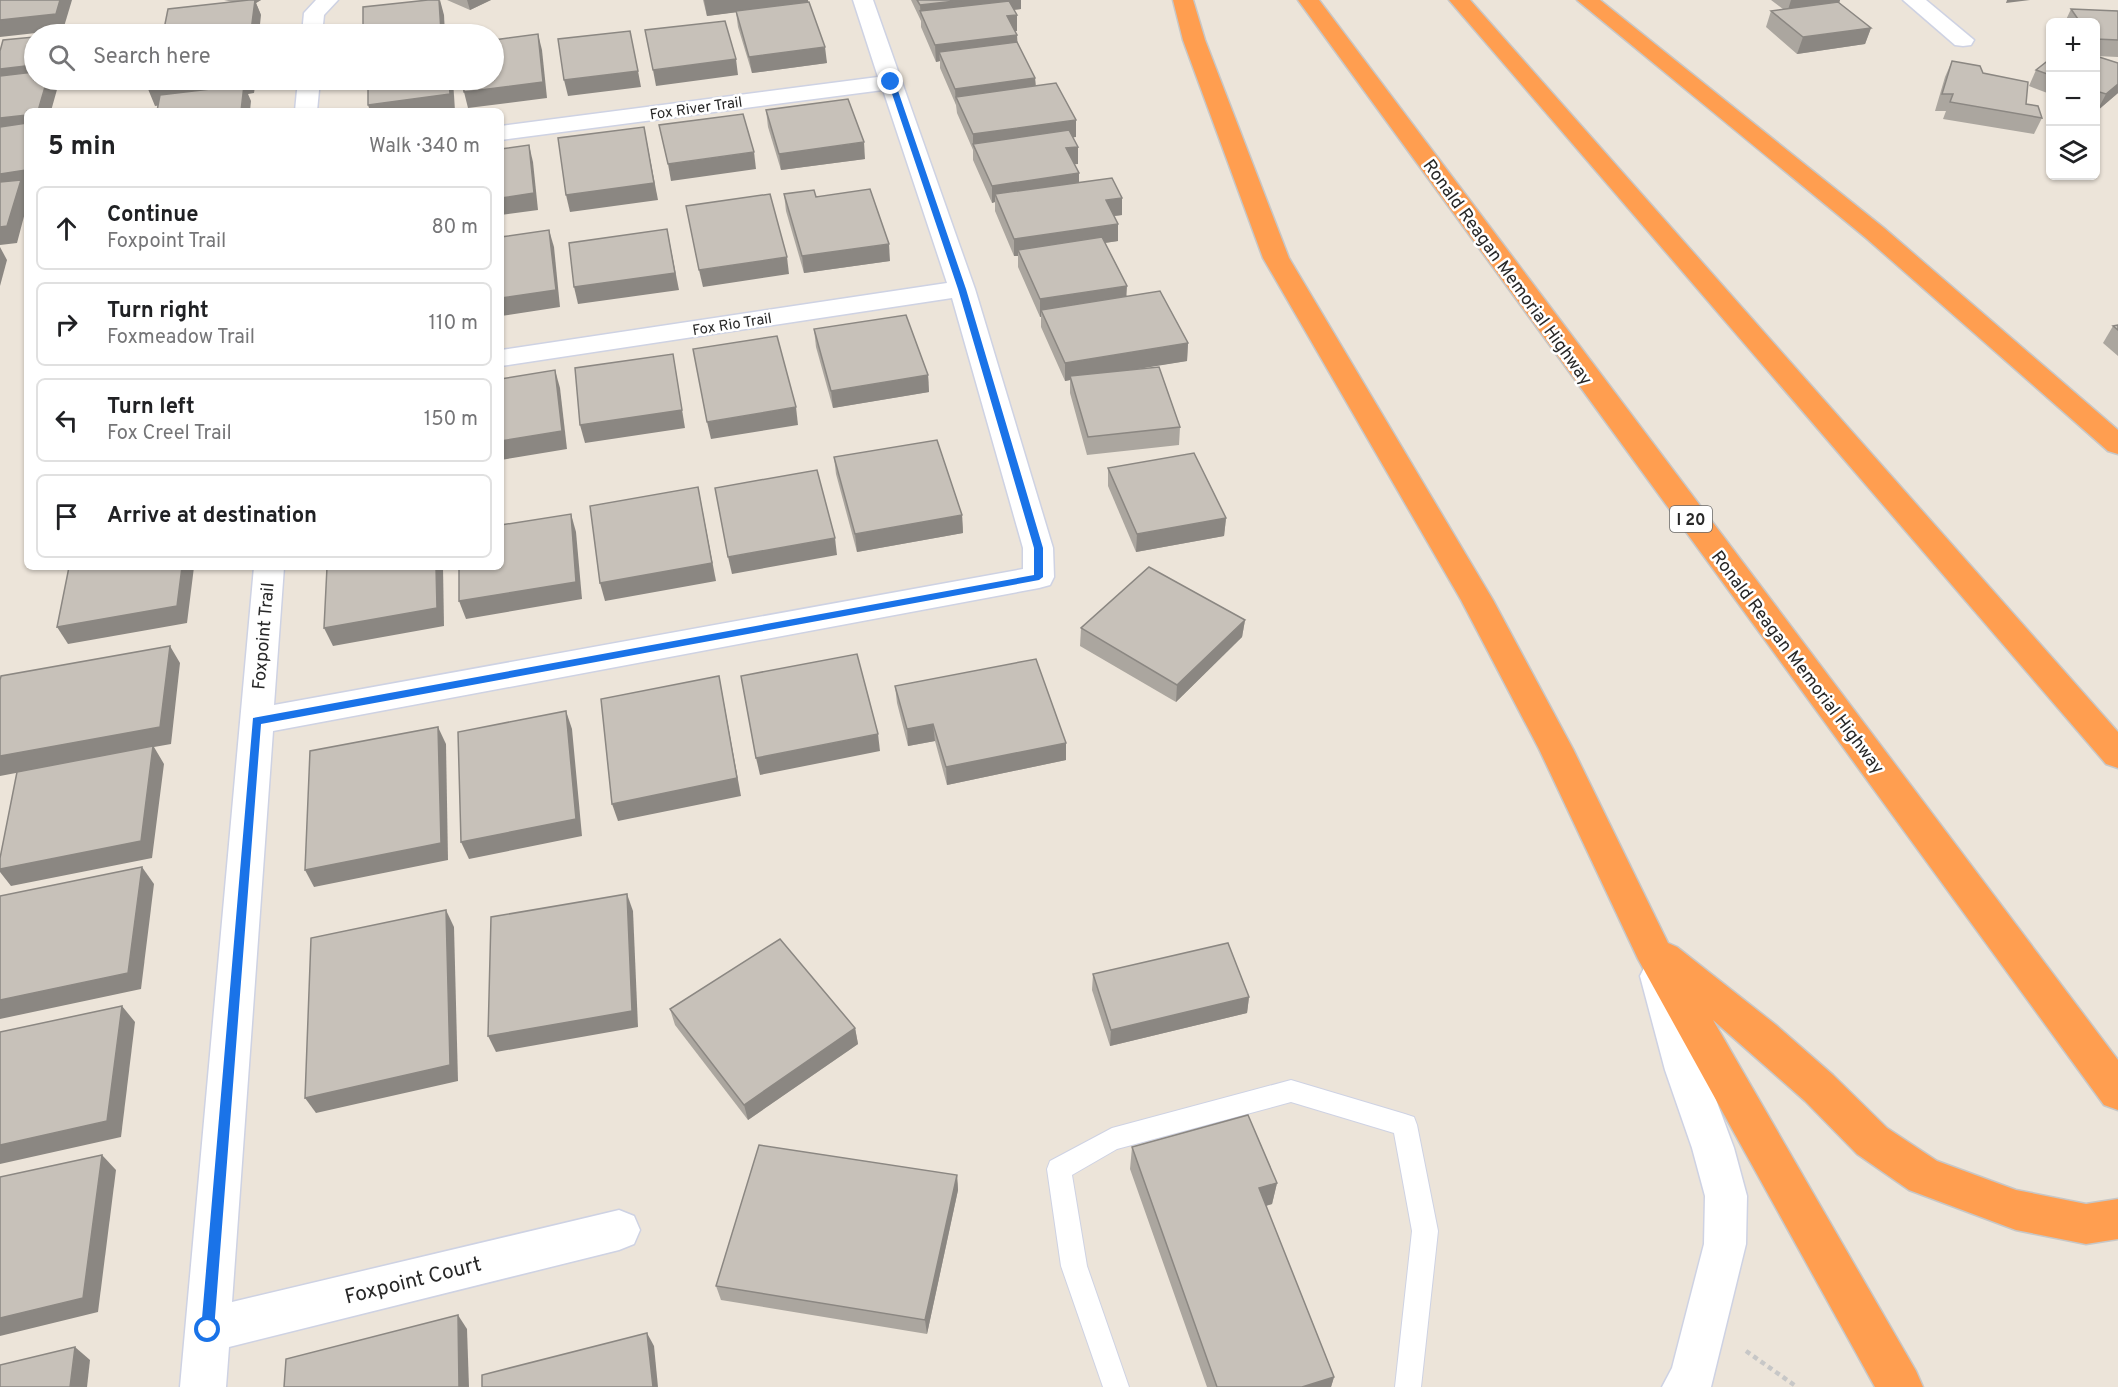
<!DOCTYPE html>
<html lang="en">
<head>
<meta charset="utf-8">
<style>
  :root { --surface:#fff; --page:#f2f2f2; --text:#202124; --muted:#757577; --line:#e0e0e0 }
  body { margin:0; font-family:Overpass,sans-serif; background:var(--page); color:var(--text) }
  .controls { position:absolute; right:18px; top:18px; display:grid; overflow:hidden; border-radius:9px; box-shadow:0 2px 4px #0004 }
  .controls button { width:54px; height:54px; display:grid; place-items:center; padding:0; border:0; border-bottom:2px solid var(--line); background:var(--surface); color:var(--text); font:30px sans-serif }
  .stop { position:absolute; width:18px; height:18px; margin:-14px; border:4px solid #1a73e8; border-radius:50%; background:#fff }
  .stop.end { background:#1a73e8; border-color:#fff; box-shadow:0 2px 6px #0008 }
  .list { margin:0; padding:0; list-style:none }
  h2 { display:flex; justify-content:space-between; align-items:center; height:78px; margin:0; padding:0 24px; font-size:26px }
  h2 small { font-size:20px; font-weight:400; color:var(--muted) }
  .list li { display:grid; grid-template-columns:39px 1fr auto; gap:18px; align-items:center; box-sizing:border-box; height:84px; margin:0 12px 12px; padding:0 12px; border:2px solid var(--line); border-radius:9px }
  .list b { display:block; font-size:22px; white-space:nowrap }
  .list p { margin:0; font-size:20px; white-space:nowrap; color:var(--muted) }
  .list em { font-size:20px; font-style:normal; color:var(--muted) }
  .icon { flex:none; width:33px; height:33px; fill:none; stroke:currentColor; stroke-width:2; stroke-linecap:round; stroke-linejoin:round }
  .map { position:relative; flex:none; width:2118px; height:1387px; overflow:hidden }
  .search { position:absolute; background:var(--surface); box-shadow:0 2px 4px #0004; left:24px; top:24px; width:480px; height:66px; display:flex; align-items:center; gap:15px; box-sizing:border-box; padding:0 21px; border-radius:33px; color:var(--muted); font-size:22px }
  .panel { position:absolute; background:var(--surface); box-shadow:0 2px 4px #0004; left:24px; top:108px; width:480px; height:462px; border-radius:9px }
  .map>svg:first-child { display:block }
  .lines { fill:none; stroke-linecap:round; stroke-linejoin:round }
  .lane-casing { stroke:#ced2e3; stroke-width:2 }
  .street-casing { stroke:#ced2e3; stroke-width:3 }
  .secondary-casing { stroke:#ced2e3; stroke-width:3 }
  .highway-casing { stroke:#c7c7c7; stroke-width:3 }
  .path { stroke:#c7c7c7; stroke-width:4.5; stroke-dasharray:5 4; stroke-linecap:butt }
  .lane { fill:#fff; fill-rule:evenodd }
  .street { fill:#fff; fill-rule:evenodd }
  .secondary { fill:#fff; fill-rule:evenodd }
  .highway { fill:#ff9e50; fill-rule:evenodd }
  .wall { fill:#aba69f }
  .shaded-wall { fill:#8b8782 }
  .building { fill:#c7c1b9; stroke:#8b8782; stroke-width:1.5 }
  .route { fill:#1a73e8 }
  .labels { text-anchor:middle; stroke-width:5; stroke-linejoin:round; paint-order:stroke }
  .far-street-label { font-size:15px; fill:#282828; stroke:#fff }
  .shield { fill:#fff; stroke:#686868; stroke-width:1.5 }
  .shield-label { font-size:16px; font-weight:bold; fill:#282828 }
  .street-label { font-size:18px; fill:#282828; stroke:#fff }
  .near-street-label { font-size:21px; fill:#282828; stroke:#fff }
</style>
</head>
<body>
<div class="map">
<svg width="2118" height="1387" viewBox="0 0 2118 1387">
  <rect width="100%" height="100%" fill="#ece4d9"/>
  <g class="lines">
    <defs>
      <path id="lane" d="M1291,1080L1405,1114L1414,1117L1417,1125L1438,1231L1421,1387H1395L1412,1231L1394,1133L1291,1102L1117,1149L1072,1175L1087,1266L1129,1387H1103L1061,1266L1047,1169L1050,1161L1112,1128Z"/>
      <g id="street">
        <path d="M316,0H338L324,15L322,34H302L304,13Z"/>
        <path d="M853,0H873L975,289L1053,548L1054,577L1050,585L1039,588L273,731L232,1302L619,1210L634,1216L640,1230L634,1244L619,1250L229,1347L226,1387H180L254,567H284L274,705L1023,569V548L952,298L501,366V350L947,283L883,90L501,140V126L878,77Z"/>
        <path d="M1903,0H1926L1974,40L1971,45L1963,46L1955,45Z"/>
        <path d="M298,80H320L317,111H295Z"/>
      </g>
      <path id="secondary" d="M1659,960L1672,964L1678,976L1705,1070L1734,1148L1747,1196L1746,1244L1711,1387H1662L1672,1368L1704,1244L1705,1196L1692,1148L1665,1070L1640,976L1646,964Z"/>
      <g id="highway">
        <path d="M1173,0H1193L1205,40L1289,258L1493,600L1573,749L1668,943L1677,947L1776,1025L1833,1075L1887,1128L1937,1161L2016,1190L2086,1204L2118,1199V1239L2086,1244L2016,1230L1909,1190L1857,1154L1805,1101L1713,1020L1916,1371L1923,1387H1875L1638,959L1539,749L1461,600L1263,258L1183,40Z"/>
        <path d="M1298,0H1319L2118,1060V1110L2104,1105Z"/>
        <path d="M1449,0H1470L2118,732V768L2106,764Z"/>
        <path d="M1577,0H1600L1884,228L2118,430V454L2108,451L1866,238Z"/>
      </g>
    </defs>
    <use href="#lane" class="lane-casing"/>
    <use href="#street" class="street-casing"/>
    <use href="#secondary" class="secondary-casing"/>
    <use href="#highway" class="highway-casing"/>
    <path class="path" d="M1746,1351L1797,1387"/>
    <use href="#lane" class="lane"/>
    <use href="#street" class="street"/>
    <use href="#secondary" class="secondary"/>
    <use href="#highway" class="highway"/>
  </g>
  <g class="wall">
    <path d="M224,0H261L256,3L261,15L233,2Z"/>
    <path d="M447,0H491L470,10Z"/>
    <path d="M703,0H808L827,63L752,73L738,27L736,12L707,16Z"/>
    <path d="M911,0H1021V9L1014,10L1017,15V31H1015L1017,43L1035,78L1036,86L1076,137H1073L1078,164H1074L1079,173V183L1122,198V215L1114,216L1118,224V241L1105,243L1127,297L1188,343L1187,361L1134,369L1180,427L1179,445L1087,455L1070,393V380L1065,381L1041,327V317H1040L1018,267V256H1014L995,211V202L992,203L973,160V150L957,113L956,105L940,68V61L936,62L921,27V21Z"/>
    <path d="M1771,0H1840L1839,3L1871,28L1865,44L1797,54L1766,27L1771,11L1783,9Z"/>
    <path d="M2071,9L2118,11V57L2096,56L2118,63V93L2097,111L2096,110V22H2065Z"/>
    <path d="M2050,59V94L2029,86L2036,70Z"/>
    <path d="M1952,61L1983,73L2026,104L2042,118L2034,134L1943,119L1946,111H1935L1945,77Z"/>
    <path d="M766,110L865,159L781,170L768,127Z"/>
    <path d="M784,194L816,197L890,261L804,273L786,211Z"/>
    <path d="M2118,325V356L2103,343L2113,326Z"/>
    <path d="M814,329L928,375L929,392L833,408L816,347Z"/>
    <path d="M834,457L962,515L963,533L857,552L836,474Z"/>
    <path d="M1108,468L1226,518L1224,536L1136,552L1108,486Z"/>
    <path d="M1245,620L1242,637L1176,702L1080,646L1081,628Z"/>
    <path d="M895,686L1066,743V760L947,785L935,741L908,746L897,703Z"/>
    <path d="M1093,974L1249,997L1247,1013L1110,1046L1092,990Z"/>
    <path d="M670,1009L855,1028L858,1044L748,1120L675,1025Z"/>
    <path d="M1132,1147L1277,1183L1272,1204L1266,1206L1334,1377L1331,1387H1207L1130,1169Z"/>
    <path d="M957,1175L958,1190L927,1334L721,1300L716,1286Z"/>
  </g>
  <g class="shaded-wall">
    <path d="M60,0H72L63,30L0,37V20Z"/>
    <path d="M249,0H261L256,3L261,15L259,34H225Z"/>
    <path d="M440,0L444,15L445,34H422Z"/>
    <path d="M467,0H491L470,10Z"/>
    <path d="M704,0H808V3L707,16Z"/>
    <path d="M964,0H1021V9L924,21L920,11L921,21L920,5Z"/>
    <path d="M1791,0H1840L1838,6L1787,13Z"/>
    <path d="M2007,0H2030L2006,3Z"/>
    <path d="M1017,15V31L1008,32L1007,16Z"/>
    <path d="M1871,28L1865,44L1797,54L1803,37Z"/>
    <path d="M538,34L542,50L547,98L468,108L464,92Z"/>
    <path d="M1017,35L1018,51L939,52L940,61L936,62L935,45Z"/>
    <path d="M825,47L827,63L752,73L749,57Z"/>
    <path d="M736,59L738,75L656,86L653,70Z"/>
    <path d="M34,65V80H55L58,86L51,111H38L0,82V69Z"/>
    <path d="M638,71L641,87L568,96L564,80Z"/>
    <path d="M1035,78L1036,95L956,97V105L955,89Z"/>
    <path d="M227,80H256L254,93L248,94L251,101L250,111H241L243,95L155,106L148,89Z"/>
    <path d="M449,80H453L455,111H370L368,105Z"/>
    <path d="M2118,84V93L2097,111L2106,94Z"/>
    <path d="M27,115V132L0,136V118Z"/>
    <path d="M1076,120V137L976,151L973,145V134Z"/>
    <path d="M644,127L658,200L570,212L566,195Z"/>
    <path d="M864,142L865,159L781,170L779,154Z"/>
    <path d="M529,145L533,162L538,210L501,215V198Z"/>
    <path d="M1078,147V164L1066,165V148Z"/>
    <path d="M754,152L756,169L671,181L668,164Z"/>
    <path d="M27,166V188H25L27,192V205L17,243L0,245V174Z"/>
    <path d="M1079,173V190L995,194V202L992,203V186Z"/>
    <path d="M1122,198V215L1106,217V200Z"/>
    <path d="M1118,224V241L1020,255L1018,250V256H1014V239Z"/>
    <path d="M667,229L679,290L578,304L574,287Z"/>
    <path d="M549,230L554,247L560,307L501,316V298Z"/>
    <path d="M889,244L890,261L804,273L802,256Z"/>
    <path d="M0,247L7,260L0,286Z"/>
    <path d="M787,257L789,274L703,287L699,270Z"/>
    <path d="M1127,286L1126,303L1041,310V317H1040V299Z"/>
    <path d="M1188,343L1187,361L1071,380L1070,376V380L1065,381V363Z"/>
    <path d="M673,354L685,428L585,443L580,425Z"/>
    <path d="M555,370L560,388L567,449L501,460V441Z"/>
    <path d="M928,375L929,392L833,408L831,391Z"/>
    <path d="M796,407L798,425L711,439L707,422Z"/>
    <path d="M698,487L716,581L605,601L600,583Z"/>
    <path d="M571,514L576,532L582,599L466,619L459,601Z"/>
    <path d="M962,515L963,533L857,552L855,534Z"/>
    <path d="M1226,518L1224,536L1136,552L1137,534Z"/>
    <path d="M835,538L837,555L732,574L728,557Z"/>
    <path d="M182,567H194L187,623L68,644L57,627Z"/>
    <path d="M436,567H443L444,626L333,646L324,628Z"/>
    <path d="M1245,620L1242,637L1176,702L1177,685Z"/>
    <path d="M170,646L180,663L171,744L154,747L164,764L152,858L11,886L0,872V869L153,747L0,776V756Z"/>
    <path d="M719,676L741,796L618,821L612,804Z"/>
    <path d="M566,711L572,729L582,836L469,859L461,842Z"/>
    <path d="M933,724L935,741L908,746L907,729Z"/>
    <path d="M438,727L446,744L448,860L314,887L305,870Z"/>
    <path d="M878,734L880,751L760,775L756,758Z"/>
    <path d="M1066,743V760L947,785L946,767Z"/>
    <path d="M142,867L154,884L141,989L0,1019V1000Z"/>
    <path d="M627,894L633,911L638,1027L496,1052L488,1036Z"/>
    <path d="M446,910L454,927L458,1081L316,1113L305,1098Z"/>
    <path d="M1249,997L1247,1013L1110,1046L1111,1030Z"/>
    <path d="M122,1006L135,1022L121,1137L0,1164V1145Z"/>
    <path d="M855,1028L858,1044L748,1120L744,1105Z"/>
    <path d="M102,1155L116,1170L98,1312L0,1336V1318Z"/>
    <path d="M957,1175L958,1190L927,1334L925,1320Z"/>
    <path d="M1277,1183L1272,1204L1254,1209L1259,1188Z"/>
    <path d="M458,1315L467,1329L469,1387H459Z"/>
    <path d="M647,1333L654,1346L658,1387H653Z"/>
    <path d="M75,1347L90,1360L87,1387H70Z"/>
    <path d="M1334,1377L1331,1387H1302Z"/>
  </g>
  <g class="building">
    <path d="M0,0H60L56,14L0,20Z"/>
    <path d="M249,0H255L251,31L225,34H163L168,9Z"/>
    <path d="M428,0H439L441,32L422,34H363V7Z"/>
    <path d="M917,0H964L920,5Z"/>
    <path d="M1009,1L1017,15L1007,16L1017,35L935,45L920,11Z"/>
    <path d="M809,2L825,47L749,57L736,11Z"/>
    <path d="M1838,2L1871,28L1803,37L1771,11Z"/>
    <path d="M2071,9L2118,11V40L2096,39V22H2080Z"/>
    <path d="M725,21L736,59L653,70L645,30Z"/>
    <path d="M630,31L638,71L564,80L558,39Z"/>
    <path d="M70,33V34H55Z"/>
    <path d="M538,34L543,82L464,92L463,80H494V40Z"/>
    <path d="M34,37V65L0,69V51L3,40Z"/>
    <path d="M1017,42L1035,78L955,89L939,52Z"/>
    <path d="M2096,56L2118,63V84L2106,94L2096,91Z"/>
    <path d="M2050,59V75L2036,70Z"/>
    <path d="M1952,61L1980,66L1983,73L2028,82L2026,104L2038,106L2042,118L1950,102L1953,94H1942Z"/>
    <path d="M34,72V80H47L38,111H27V115L0,118V76Z"/>
    <path d="M150,80H227L148,89Z"/>
    <path d="M368,80H449L450,94L368,105Z"/>
    <path d="M1056,83L1076,120L973,134L956,97Z"/>
    <path d="M244,85L241,111H157L160,95Z"/>
    <path d="M848,99L864,142L779,154L766,110Z"/>
    <path d="M743,114L754,152L668,164L659,125Z"/>
    <path d="M27,123V166L26,170L0,174V127Z"/>
    <path d="M644,127L654,183L566,195L558,138Z"/>
    <path d="M1069,130L1078,147L1066,148L1079,173L992,186L973,144Z"/>
    <path d="M529,145L534,193L501,198V149Z"/>
    <path d="M1112,178L1122,198L1106,200L1118,224L1014,239L995,194Z"/>
    <path d="M21,180L7,226L0,227V182Z"/>
    <path d="M870,189L889,244L802,256L784,194L814,190L816,197Z"/>
    <path d="M770,194L787,257L699,270L686,206Z"/>
    <path d="M667,229L675,273L574,287L569,243Z"/>
    <path d="M549,230L556,290L501,298V237Z"/>
    <path d="M1102,237L1127,286L1040,299L1018,250Z"/>
    <path d="M1160,291L1188,343L1065,363L1041,310Z"/>
    <path d="M906,315L928,375L831,391L814,329Z"/>
    <path d="M2118,325V330L2113,326Z"/>
    <path d="M777,336L796,407L707,422L693,349Z"/>
    <path d="M673,354L682,410L580,425L575,368Z"/>
    <path d="M1159,367L1180,427L1088,437L1070,376Z"/>
    <path d="M555,370L562,431L501,441V379Z"/>
    <path d="M937,440L962,515L855,534L834,457Z"/>
    <path d="M1194,453L1226,518L1137,534L1108,468Z"/>
    <path d="M817,470L835,538L728,557L715,488Z"/>
    <path d="M698,487L712,563L600,583L590,506Z"/>
    <path d="M571,514L576,582L459,601V567H501V525Z"/>
    <path d="M69,567H182L177,606L57,627Z"/>
    <path d="M327,567H436L437,608L324,628Z"/>
    <path d="M1149,567L1245,620L1177,685L1081,628Z"/>
    <path d="M170,646L160,727L0,756V680L1,676Z"/>
    <path d="M857,654L878,734L756,758L741,676Z"/>
    <path d="M1036,659L1066,743L946,767L933,724L907,729L895,686Z"/>
    <path d="M719,676L737,778L612,804L601,699Z"/>
    <path d="M566,711L576,819L461,842L458,732Z"/>
    <path d="M438,727L441,843L305,870L310,751Z"/>
    <path d="M153,746L141,841L0,869V858L17,772Z"/>
    <path d="M142,867L128,973L0,1000V896Z"/>
    <path d="M627,894L632,1011L488,1036L491,917Z"/>
    <path d="M446,910L450,1065L305,1098L311,938Z"/>
    <path d="M780,939L855,1028L744,1105L670,1009Z"/>
    <path d="M1228,943L1249,997L1111,1030L1093,974Z"/>
    <path d="M122,1006L107,1121L0,1145V1032Z"/>
    <path d="M1248,1115L1277,1183L1259,1188L1334,1377L1302,1387H1217L1132,1147Z"/>
    <path d="M759,1145L957,1175L925,1320L716,1286Z"/>
    <path d="M102,1155L83,1298L0,1318V1177Z"/>
    <path d="M458,1315L459,1387H284L286,1359Z"/>
    <path d="M647,1333L653,1387H482V1375Z"/>
    <path d="M75,1347L70,1387H0V1365Z"/>
  </g>
  <path class="route" d="M891,80L895,82L966,289L1043,548V577L1039,580L261,724L214,1330L212,1335L208,1337L203,1335L201,1330L253,718L1034,575V548L958,289L888,82Z"/>
  <g class="labels">
    <g class="far-street-label">
      <text transform="translate(696 108) rotate(-8)" y="5">Fox River Trail</text>
      <text transform="translate(732 324) rotate(-9)" y="5">Fox Rio Trail</text>
    </g>
    <rect class="shield" x="1670" y="506" width="42" height="26" rx="4.5"/>
    <g class="shield-label">
      <text x="1691" y="525">I 20</text>
    </g>
    <g class="street-label">
      <text transform="translate(1508 272) rotate(54)" y="6">Ronald Reagan Memorial Highway</text>
      <text transform="translate(263 636) rotate(-85)" y="6">Foxpoint Trail</text>
      <text transform="translate(1798 662) rotate(53)" y="6">Ronald Reagan Memorial Highway</text>
    </g>
    <g class="near-street-label">
      <text transform="translate(413 1280) rotate(-14)" y="7">Foxpoint Court</text>
    </g>
  </g>
</svg>
<div class="controls">
<button>+</button>
<button>−</button>
<button><svg class="icon" aria-label="layers" viewBox="0 0 24 24"><path d="M12 4l9 5-9 5-9-5zM3 14l9 5 9-5"/></svg></button>
</div>
<div class="stop" style="left:208px;top:1330px"></div>
<div class="stop end" style="left:891px;top:82px"></div>
<div class="search"><svg class="icon" aria-label="search" viewBox="0 0 24 24"><circle cx="10" cy="10" r="6"/><path d="M15 15l6 6"/></svg>Search here</div>
<section class="panel">
<h2>5 min<small>Walk · 340 m</small></h2>
<ul class="list">
<li><svg class="icon" aria-label="ahead" viewBox="0 0 24 24"><path d="M12 20V5M6 11l6-6 6 6"/></svg><div><b>Continue</b><p>Foxpoint Trail</p></div><em>80 m</em></li>
<li><svg class="icon" aria-label="right" viewBox="0 0 24 24"><path d="M7 20v-9h11M14 6l5 5-5 5"/></svg><div><b>Turn right</b><p>Foxmeadow Trail</p></div><em>110 m</em></li>
<li><svg class="icon" aria-label="left" viewBox="0 0 24 24"><path d="M17 20v-9H6M10 6l-5 5 5 5"/></svg><div><b>Turn left</b><p>Fox Creel Trail</p></div><em>150 m</em></li>
<li><svg class="icon" aria-label="arrive" viewBox="0 0 24 24"><path d="M6 21V4h12l-3 4 3 4H6"/></svg><div><b>Arrive at destination</b></div></li>
</ul>
</section>
</div>
</body>
</html>
